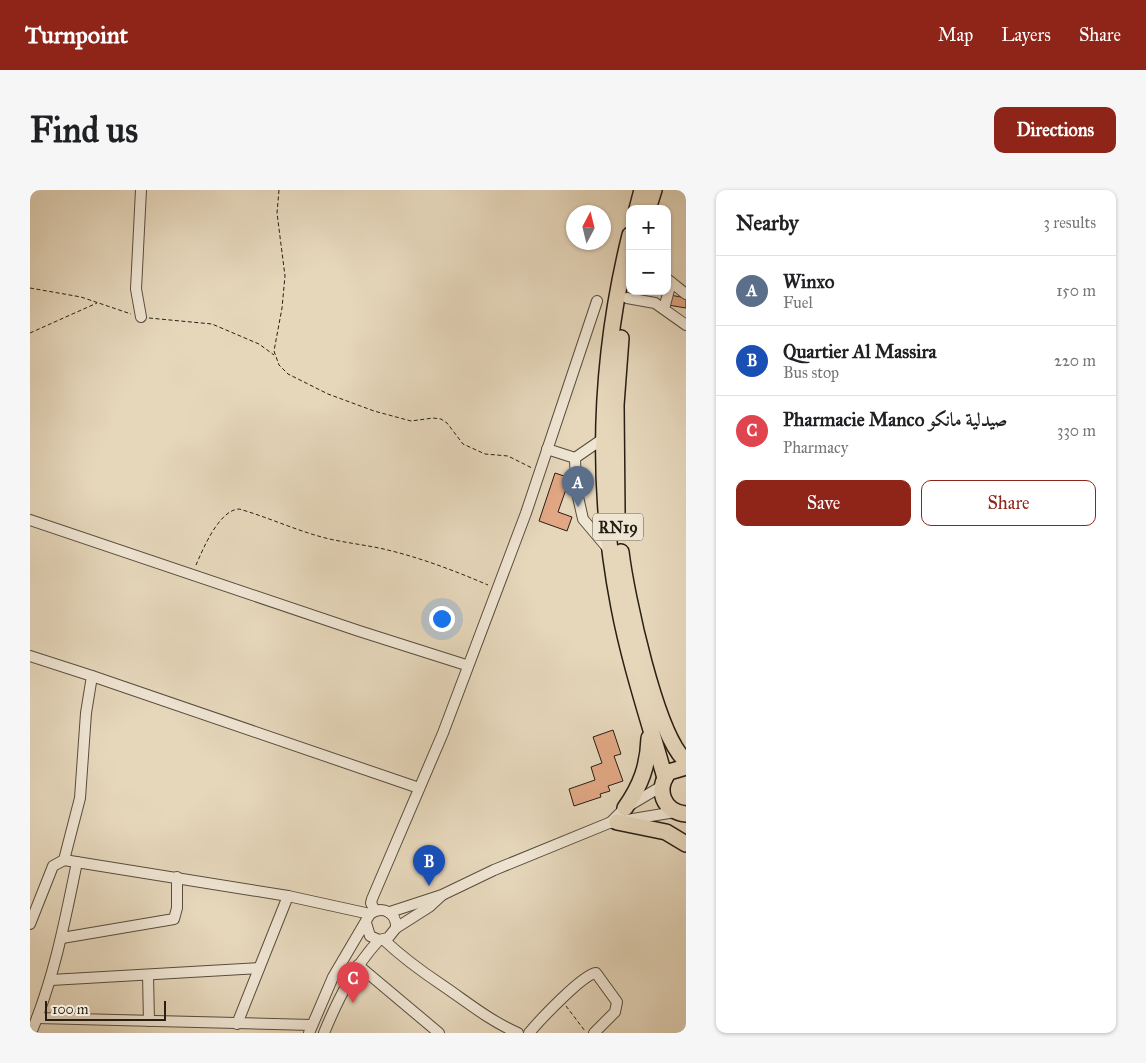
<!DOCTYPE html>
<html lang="en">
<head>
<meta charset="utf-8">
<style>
  :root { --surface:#fff; --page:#f6f6f6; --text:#202124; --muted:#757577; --line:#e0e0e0; --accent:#8f2418 }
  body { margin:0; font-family:"IM FELL Great Primer",Amiri,serif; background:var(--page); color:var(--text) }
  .controls { position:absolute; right:15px; top:15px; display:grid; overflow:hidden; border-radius:10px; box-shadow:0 1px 4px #0004 }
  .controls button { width:45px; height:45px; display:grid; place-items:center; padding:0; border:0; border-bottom:1px solid var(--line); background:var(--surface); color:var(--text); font:25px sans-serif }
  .compass { position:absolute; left:536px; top:15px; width:45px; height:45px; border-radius:50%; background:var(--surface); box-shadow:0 1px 4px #0004; rotate:7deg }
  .scale { position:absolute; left:15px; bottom:12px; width:121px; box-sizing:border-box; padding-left:5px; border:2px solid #281f14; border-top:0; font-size:14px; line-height:18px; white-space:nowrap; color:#281f14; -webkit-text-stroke:4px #efe5d3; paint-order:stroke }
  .you { position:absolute; left:411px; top:428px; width:18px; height:18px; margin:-12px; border:4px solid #fff; border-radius:50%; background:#1a73e8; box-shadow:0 0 0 8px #1a73e833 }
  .badge { display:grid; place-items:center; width:32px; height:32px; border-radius:50%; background:var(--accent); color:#fff; font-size:16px; font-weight:700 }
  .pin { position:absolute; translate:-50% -41px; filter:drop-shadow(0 1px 2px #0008) }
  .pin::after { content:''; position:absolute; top:26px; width:18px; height:15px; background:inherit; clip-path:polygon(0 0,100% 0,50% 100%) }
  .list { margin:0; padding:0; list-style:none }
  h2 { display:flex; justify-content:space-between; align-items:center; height:65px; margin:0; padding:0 20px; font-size:21px }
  h2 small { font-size:16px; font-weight:400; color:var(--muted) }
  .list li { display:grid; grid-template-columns:32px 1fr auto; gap:15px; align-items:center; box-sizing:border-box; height:70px; padding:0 20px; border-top:1px solid var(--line) }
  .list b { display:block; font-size:19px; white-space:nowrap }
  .list p { margin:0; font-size:16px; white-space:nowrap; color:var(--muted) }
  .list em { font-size:16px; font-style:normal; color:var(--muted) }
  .actions { display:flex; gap:10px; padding:15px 20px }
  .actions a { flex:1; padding:11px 0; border:1px solid var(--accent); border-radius:10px; text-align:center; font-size:18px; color:var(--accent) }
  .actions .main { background:var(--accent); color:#fff }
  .map { position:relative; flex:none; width:656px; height:843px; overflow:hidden; border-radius:10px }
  header { display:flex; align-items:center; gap:30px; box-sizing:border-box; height:70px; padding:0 25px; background:var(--accent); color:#fff }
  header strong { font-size:24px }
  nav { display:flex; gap:28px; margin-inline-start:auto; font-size:18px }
  .intro { display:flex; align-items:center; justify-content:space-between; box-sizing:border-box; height:120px; padding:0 30px }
  h1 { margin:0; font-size:35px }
  .button { padding:12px 22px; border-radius:10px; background:var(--accent); color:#fff; font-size:18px; font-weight:700 }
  main { display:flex; gap:30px; padding:0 30px }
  aside { flex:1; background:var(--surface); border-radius:10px; box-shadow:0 1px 4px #0004 }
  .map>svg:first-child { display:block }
  .building { fill:#e2a784; stroke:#281f14 }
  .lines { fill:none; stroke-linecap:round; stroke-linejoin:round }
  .minor-casing { stroke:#584d3e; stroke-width:12 }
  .highway-casing { stroke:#281f14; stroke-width:18 }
  .path { stroke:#281f14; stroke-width:1; stroke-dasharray:4 2.5; stroke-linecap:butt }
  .minor { stroke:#efe5d3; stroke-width:10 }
  .highway { stroke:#e6d7bb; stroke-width:15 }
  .labels { text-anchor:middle; stroke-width:5; stroke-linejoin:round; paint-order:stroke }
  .shield { fill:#efe5d3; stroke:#645a4d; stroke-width:1 }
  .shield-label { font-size:16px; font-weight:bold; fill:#281f14 }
</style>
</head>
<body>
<header>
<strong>Turnpoint</strong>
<nav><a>Map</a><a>Layers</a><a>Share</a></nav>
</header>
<div class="intro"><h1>Find us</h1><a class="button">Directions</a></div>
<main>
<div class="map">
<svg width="656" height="843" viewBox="0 0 656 843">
  <rect width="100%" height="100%" fill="#e6d7bb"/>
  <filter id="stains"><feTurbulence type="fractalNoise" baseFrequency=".004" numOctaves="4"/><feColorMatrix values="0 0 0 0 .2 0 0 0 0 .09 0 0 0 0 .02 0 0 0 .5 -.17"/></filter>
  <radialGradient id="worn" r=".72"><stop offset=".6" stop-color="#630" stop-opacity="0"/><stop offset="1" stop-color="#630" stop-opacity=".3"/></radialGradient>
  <g class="building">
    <path d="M640,105L656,108V118L638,115Z"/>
    <path d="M525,283L540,288L528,322L542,327L537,341L509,331Z"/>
    <path d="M583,540L591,564L584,566L593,591L578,596L580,601L570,604L571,607L544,616L539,599L565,590L561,577L572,573L563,547Z"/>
  </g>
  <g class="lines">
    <defs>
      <g id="minor">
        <path d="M111,0L106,99L111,127"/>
        <path d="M637,89L656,104"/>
        <path d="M597,108L625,113L656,135"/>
        <path d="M634,119L641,92"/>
        <path d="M517,259L545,268"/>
        <path d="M545,268L546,298L553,329L580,361"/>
        <path d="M545,268L574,248"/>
        <path d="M0,330L329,441L436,475"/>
        <path d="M0,466L62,486"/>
        <path d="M580,633L595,618L632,596"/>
        <path d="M34,670L50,608L56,523L62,486L389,598"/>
        <path d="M345,721L341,713L342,709L413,543L496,323L567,111"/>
        <path d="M360,722L412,705L464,680L579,633L645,622"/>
        <path d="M0,734L23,676L34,670L258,706L340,724"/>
        <path d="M366,738L399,717L411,706"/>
        <path d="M32,748L144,729L147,718V687"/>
        <path d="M354,750C372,767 391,781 412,795C437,812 460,831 488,843"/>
        <path d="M328,775L409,843"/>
        <path d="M118,785L119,831"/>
        <path d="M21,790L229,778"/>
        <path d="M7,828L282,835"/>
        <path d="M207,834L258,706"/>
        <path d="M1,843C24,788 35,731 47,672"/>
        <path d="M279,843L303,787L340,724C353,715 367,723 366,738L358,748L349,750L340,746L336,733"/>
        <path d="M294,843C308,809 324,777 349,750"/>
        <path d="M499,843C509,831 553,784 566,783L587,812L585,822L564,843"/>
      </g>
      <g id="highway">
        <path d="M607,19L612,0"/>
        <path d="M618,19L624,0"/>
        <path d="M600,45C570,167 565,294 589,417C600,475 619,531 635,588"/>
        <path d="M587,322L586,215L591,148"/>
        <path d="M591,362C596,404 626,546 656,571"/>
        <path d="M656,577L639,582C625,599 633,622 656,624"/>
        <path d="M595,618C611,595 618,576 619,548"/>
        <path d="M587,632L636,642L656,654"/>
      </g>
    </defs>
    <use href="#minor" class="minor-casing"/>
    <use href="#highway" class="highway-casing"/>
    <g class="path">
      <path d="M249,0L247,23L255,86L252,118L244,161L249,175L258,184L298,204L344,221L381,231L403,228L411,229L417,233L433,254L455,264L478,266L502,278"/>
      <path d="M0,98L51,107L101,124"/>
      <path d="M119,128L182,134L229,154L244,165"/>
      <path d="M0,143L67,113"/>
      <path d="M166,375C173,359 189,320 209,319C241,328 271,343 304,350C319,353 334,355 349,358C386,366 423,380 458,395"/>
      <path d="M536,816L555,841"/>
    </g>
    <use href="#minor" class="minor"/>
    <use href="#highway" class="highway"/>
  </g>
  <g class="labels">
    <rect class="shield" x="563" y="323.5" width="50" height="27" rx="4"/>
    <g class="shield-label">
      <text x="588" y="343">RN19</text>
    </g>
  </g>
  <rect width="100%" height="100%" filter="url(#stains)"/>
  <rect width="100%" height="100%" fill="url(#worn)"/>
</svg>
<div class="controls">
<button>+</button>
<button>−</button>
</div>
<svg class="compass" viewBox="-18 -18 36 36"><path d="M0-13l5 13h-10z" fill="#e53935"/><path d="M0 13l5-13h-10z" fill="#757577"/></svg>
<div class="scale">100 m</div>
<div class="you"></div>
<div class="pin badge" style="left:548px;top:317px;background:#5c6f8a">A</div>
<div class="pin badge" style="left:399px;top:696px;background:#1a4fb4">B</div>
<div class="pin badge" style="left:323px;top:813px;background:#e0444e">C</div>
</div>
<aside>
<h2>Nearby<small>3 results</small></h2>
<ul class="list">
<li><span class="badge" style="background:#5c6f8a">A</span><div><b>Winxo</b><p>Fuel</p></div><em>150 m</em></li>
<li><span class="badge" style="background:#1a4fb4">B</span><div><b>Quartier Al Massira</b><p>Bus stop</p></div><em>220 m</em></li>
<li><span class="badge" style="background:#e0444e">C</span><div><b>Pharmacie Manco صيدلية مانكو</b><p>Pharmacy</p></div><em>330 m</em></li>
</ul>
<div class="actions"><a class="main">Save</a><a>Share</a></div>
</aside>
</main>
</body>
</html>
